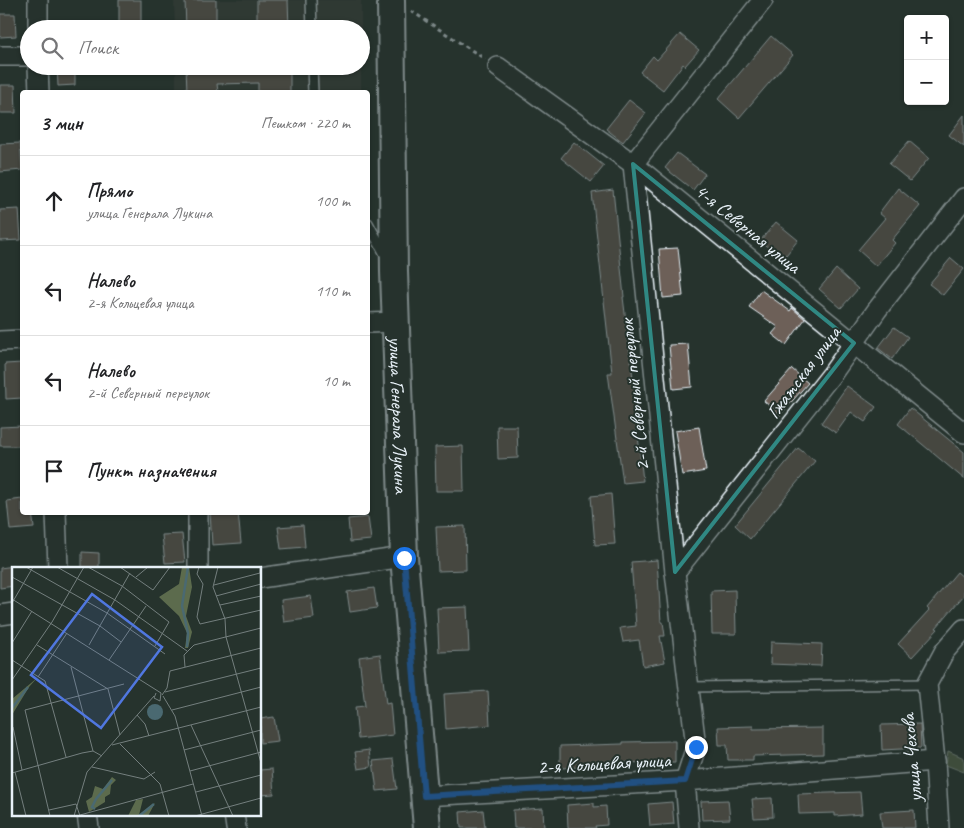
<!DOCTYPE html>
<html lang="ru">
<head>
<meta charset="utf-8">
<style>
  :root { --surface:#fff; --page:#f2f2f2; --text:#202124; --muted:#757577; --line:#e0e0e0 }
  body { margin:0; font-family:Caveat,sans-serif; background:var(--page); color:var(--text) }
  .controls { position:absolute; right:15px; top:15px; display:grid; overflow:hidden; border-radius:5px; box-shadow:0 1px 4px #0004 }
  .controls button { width:45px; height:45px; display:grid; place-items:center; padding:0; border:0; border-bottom:1px solid var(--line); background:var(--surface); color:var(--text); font:25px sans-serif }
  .stop { position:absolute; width:15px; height:15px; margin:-11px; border:4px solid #1a73e8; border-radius:50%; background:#fff }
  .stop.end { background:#1a73e8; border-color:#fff; box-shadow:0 1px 5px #0008 }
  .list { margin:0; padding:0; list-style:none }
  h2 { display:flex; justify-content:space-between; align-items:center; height:65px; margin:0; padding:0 20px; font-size:21px }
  h2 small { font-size:16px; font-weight:400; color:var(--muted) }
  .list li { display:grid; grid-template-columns:32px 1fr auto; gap:15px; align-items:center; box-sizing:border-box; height:90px; padding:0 20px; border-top:1px solid var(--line) }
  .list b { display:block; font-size:19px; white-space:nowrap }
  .list p { margin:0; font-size:16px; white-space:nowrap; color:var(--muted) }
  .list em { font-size:16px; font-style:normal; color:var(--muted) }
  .icon { flex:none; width:28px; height:28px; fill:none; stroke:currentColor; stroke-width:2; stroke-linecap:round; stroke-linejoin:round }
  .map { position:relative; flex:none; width:964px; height:828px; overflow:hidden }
  .search { position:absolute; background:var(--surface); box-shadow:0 1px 4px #0004; left:20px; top:20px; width:350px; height:55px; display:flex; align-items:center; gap:12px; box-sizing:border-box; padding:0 18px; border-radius:28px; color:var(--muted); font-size:19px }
  .panel { position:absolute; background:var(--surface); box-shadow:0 1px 4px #0004; left:20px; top:90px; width:350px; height:425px; border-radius:5px }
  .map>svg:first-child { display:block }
  .built { fill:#3b413a }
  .green { fill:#5c6b4d; stroke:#a2aea2 }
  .building { fill:#6d6158; stroke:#e8f1f8 }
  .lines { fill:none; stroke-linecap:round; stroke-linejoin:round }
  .service-casing { stroke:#e8f1f8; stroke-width:12 }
  .minor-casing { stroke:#e8f1f8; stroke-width:22 }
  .secondary-casing { stroke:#e8f1f8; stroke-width:30 }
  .path { stroke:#e8f1f8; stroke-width:3; stroke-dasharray:4 4; stroke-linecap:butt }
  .service { stroke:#26332d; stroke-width:9 }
  .minor { stroke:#26332d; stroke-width:19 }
  .secondary { stroke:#26332d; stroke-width:26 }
  .route { stroke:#1a73e8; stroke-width:6 }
  .marked { fill:none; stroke:#308883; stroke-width:4; stroke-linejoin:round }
  .labels { text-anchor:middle; stroke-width:4; stroke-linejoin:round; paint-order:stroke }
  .street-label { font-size:20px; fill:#e8f1f8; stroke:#26332d }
  .inset-river { fill:none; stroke:#4a6971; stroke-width:2.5 }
  .inset-road { fill:none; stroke:#747f7e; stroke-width:1 }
  .view { fill:#5077e0; fill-opacity:0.15; stroke:#5077e0; stroke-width:2.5 }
  .inset-edge { fill:none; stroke:#e8f1f8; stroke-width:2.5 }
</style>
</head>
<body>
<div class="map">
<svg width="964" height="828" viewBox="0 0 964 828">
  <rect width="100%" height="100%" fill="#26332d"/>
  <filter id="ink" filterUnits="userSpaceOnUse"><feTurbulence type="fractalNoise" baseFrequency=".02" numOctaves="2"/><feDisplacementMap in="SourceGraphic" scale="10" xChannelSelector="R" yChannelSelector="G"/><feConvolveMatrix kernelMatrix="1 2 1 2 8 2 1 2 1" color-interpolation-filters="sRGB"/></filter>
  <g filter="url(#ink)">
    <g class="built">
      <path d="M174,0H361V29H175Z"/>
      <path d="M361,38V92H176V66H361Z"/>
    </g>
    <path class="green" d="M948,751L964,758V772L946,765Z"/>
    <g class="building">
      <rect x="119" y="0" width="22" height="29"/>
      <path d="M185,0H216V29H186Z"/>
      <path d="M257,0H288L289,29H257Z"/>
      <path d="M0,14H15L16,36L0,37Z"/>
      <path d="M680,34L699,50L685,66L683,64L663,90L640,72L653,56L657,60Z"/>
      <path d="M771,36L793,55L739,118L718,99Z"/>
      <path d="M57,66H75V85L58,86Z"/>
      <path d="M186,66H290V92H258V83L217,84L218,92H187Z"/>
      <path d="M0,85H15L16,113H0Z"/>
      <path d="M629,100L646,113L623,142L606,129Z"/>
      <path d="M964,115V147L949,135Z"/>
      <path d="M909,141L929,158L910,181L889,164Z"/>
      <path d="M574,142L604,166L591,182L561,158Z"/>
      <path d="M20,143L22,170L0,172V144Z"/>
      <path d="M677,153L705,174L693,190L665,168Z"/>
      <path d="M898,188L920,206L892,240L895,243L876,266L858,250L885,218L879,213Z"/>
      <path d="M613,190L624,297H623L639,427H637L643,481L623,483L608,373H612L592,193Z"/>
      <path d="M19,209L21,240L0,241V210Z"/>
      <path d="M776,222L798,240L783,259L760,241Z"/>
      <path d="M678,248L683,296L663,298L659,249Z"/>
      <path d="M951,258L964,269L943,295L929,284Z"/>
      <path d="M836,269L858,289L841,308L819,289Z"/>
      <path d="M761,290L790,311L792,308L805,319L786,345L772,334L778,327L749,307Z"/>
      <path d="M894,327L908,337L892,359L878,348Z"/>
      <path d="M688,344L692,387L673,389L669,345Z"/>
      <path d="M22,363V398L6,399L5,364Z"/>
      <path d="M792,369L808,383L780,415L764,401Z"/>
      <path d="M847,386L876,407L865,422L851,412L836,433L821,423Z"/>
      <path d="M910,408L964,452V479L898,424Z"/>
      <path d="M22,426V446H0V427Z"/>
      <path d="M497,426H517L518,458L498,459Z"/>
      <path d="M699,427L706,471L682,475L675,431Z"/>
      <path d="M463,446L464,491H436L435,447Z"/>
      <path d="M798,448L815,461L750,539L735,525Z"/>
      <path d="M611,494L615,544L595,545L591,496Z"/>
      <path d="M22,499V512H32L34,528L10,530L7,501Z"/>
      <path d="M210,512H238L241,543L212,545Z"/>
      <path d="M368,517L371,540L350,542L348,519Z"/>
      <path d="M303,525L305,547L281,549L278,527Z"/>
      <path d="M465,526L466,570L438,571L436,527Z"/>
      <path d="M182,534L185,562L165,563L162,535Z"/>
      <path d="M82,552L99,553V568H82Z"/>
      <path d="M657,560L661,622H663L665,636H660L665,662L643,666L639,640L623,642L620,628L636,626L631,562Z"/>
      <path d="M14,566V586L0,588V568Z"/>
      <path d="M957,572L964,578V595L936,628L938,629L912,657L898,644L929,610L927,608Z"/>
      <path d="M374,588L377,608L350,612L347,592Z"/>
      <path d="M735,590L736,634H712L711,591Z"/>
      <path d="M311,596L314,618L284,622L281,600Z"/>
      <path d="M467,607L469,651L439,652L437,608Z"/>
      <path d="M771,642L822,644L821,666L770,664Z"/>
      <path d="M380,654L386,704L390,703L393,735L358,739L355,707L365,706L359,657Z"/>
      <path d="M488,691L490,725L446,729L444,694Z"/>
      <path d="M274,717L278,741L260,743V719Z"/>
      <path d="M920,724L921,748L882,750L881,725Z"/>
      <path d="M753,726V729L823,728V754L753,756V760H728L727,745H719L718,727Z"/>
      <path d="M675,741V762L612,763V766L560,768V746L623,744V742Z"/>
      <path d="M369,750L371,767L358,769L355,752Z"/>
      <path d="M393,759L397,789L377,791L373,761Z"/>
      <path d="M272,769L274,794L260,795V770Z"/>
      <path d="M860,792L862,814L835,816V813L799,814L798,794Z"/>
      <path d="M772,798L773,817L754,818L752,799Z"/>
      <path d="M728,800L730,819L702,820L701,801Z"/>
      <path d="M672,802L674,824L650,826L648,804Z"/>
      <path d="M594,803V807L606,806L607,825L595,826L596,828H568L567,805Z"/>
      <path d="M543,808L544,828H514L513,810Z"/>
      <path d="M483,810L485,828H461L460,812Z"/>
      <path d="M914,810L915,828H882L880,812Z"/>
    </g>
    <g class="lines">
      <defs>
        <g id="service">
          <path d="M311,0L312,29"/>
          <path d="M312,66L313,92"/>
          <path d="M368,223L386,256"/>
          <path d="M689,687L927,684"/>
        </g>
        <g id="minor">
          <path d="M38,29V0"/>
          <path d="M0,56H29"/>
          <path d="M38,66L39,92"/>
          <path d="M498,67L633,164L964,433"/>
          <path d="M368,323L397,322"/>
          <path d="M0,341L22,340"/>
          <path d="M56,512L58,568"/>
          <path d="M198,568V512"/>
          <path d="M675,572L832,374L877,310L964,198"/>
          <path d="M260,578L404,557"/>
          <path d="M0,615L14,613"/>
          <path d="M424,796L685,781L935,761"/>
          <path d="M87,814L89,828"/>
          <path d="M234,814L236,828"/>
          <path d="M689,828L685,781L696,747L675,572L633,164L763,0"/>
          <path d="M939,828L935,761L927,684L944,652L964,629"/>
        </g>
        <g id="secondary">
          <path id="s1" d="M391,0L394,272L404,557L427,828"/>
        </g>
      </defs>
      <use href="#service" class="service-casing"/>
      <use href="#minor" class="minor-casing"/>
      <use href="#secondary" class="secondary-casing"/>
      <path class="path" d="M411,11L485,59"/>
      <use href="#service" class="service"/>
      <use href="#minor" class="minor"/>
      <use href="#secondary" class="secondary"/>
    </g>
  </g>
  <g class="lines" filter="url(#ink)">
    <path class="route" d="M404,558L424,796L685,781L696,747"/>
  </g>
  <path d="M0 0H964V828H0ZM633,164L854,343L675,572Z" fill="#26332d" fill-opacity=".55" fill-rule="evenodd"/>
  <path class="marked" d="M633,164L854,343L675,572Z"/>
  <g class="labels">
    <g class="street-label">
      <text transform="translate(748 228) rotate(39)" y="7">4-я Северная улица</text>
      <text transform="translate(803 372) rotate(-53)" y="7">Гжатская улица</text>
      <text transform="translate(634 395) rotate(-96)" y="7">2-й Северный переулок</text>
      <text dy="7" stroke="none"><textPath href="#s1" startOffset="415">улица Генерала Лукина</textPath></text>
      <text transform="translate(911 758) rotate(-95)" y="7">улица Чехова</text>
      <text transform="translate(604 763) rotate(-3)" y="7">2-я Кольцевая улица</text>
    </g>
  </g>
  <g transform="translate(12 567)">
    <rect width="249" height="249" fill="#26332d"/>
    <path d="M170,0H177L180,20L174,49L180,65L176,81H173L175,66L167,49L147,30L167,17ZM25,111L17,120L0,148V132ZM100,210L104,213L99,218L98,227L93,230V235L77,245L74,234L80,230L83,219L91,222ZM131,232L127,248L143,236L136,249H116L124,233Z" fill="#5c6b4d"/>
    <path d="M135 145a8 8 0 1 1 16 0a8 8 0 1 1-16 0Z" fill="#4a6971"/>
    <path class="inset-river" d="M175,80L176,66L170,39L176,0M0,141L16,120M83,242L80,240L84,232L100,213M127,249L142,237"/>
    <path class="inset-road" d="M14,0L95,46L153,87M45,0L103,33L175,84M76,0L110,19L157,55L143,79M108,0L141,23L158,0M187,0L185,7L191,17L185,50L188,57L249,43M206,0L201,20L213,52L214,70L249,196M0,10L88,59L109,75M124,10L136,0M202,18L248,6V0M204,29L249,17M0,32L149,126L148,134L142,131L144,126M0,36L21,0M208,38L249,29M0,76L20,44M25,78L96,122L108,168M77,78L118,6M0,93L33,114L54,190M97,93L134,39M59,100L81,184M173,100L172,88L182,78L249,61M26,110L55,66M0,113L40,55L72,0M153,125L249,101M150,128L155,121L158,104L249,81M151,129L163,149L190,249M160,143L249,120M125,148L133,157L137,169M179,158L221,249M1,160L10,203M108,177L148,217L157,249M100,178L249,140M172,183L249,163M80,200L132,212L143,205M178,204L249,185M3,205L14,249M0,206L70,186L81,184L90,189M184,225L249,208M37,243L64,237L68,249M68,248L181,217M38,249L13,143L112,117M62,249L75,205L142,129M183,249L249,231"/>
    <path class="view" d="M80,27L150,80L89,161L19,108Z"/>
    <rect width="249" height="249" class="inset-edge"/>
  </g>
</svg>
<div class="controls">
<button>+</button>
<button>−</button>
</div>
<div class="stop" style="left:404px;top:558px"></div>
<div class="stop end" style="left:696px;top:747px"></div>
<div class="search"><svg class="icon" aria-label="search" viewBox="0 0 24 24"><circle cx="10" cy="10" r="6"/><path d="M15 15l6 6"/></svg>Поиск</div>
<section class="panel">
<h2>3 мин<small>Пешком · 220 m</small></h2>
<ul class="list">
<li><svg class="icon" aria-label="ahead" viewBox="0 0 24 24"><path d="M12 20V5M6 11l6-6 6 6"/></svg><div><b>Прямо</b><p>улица Генерала Лукина</p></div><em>100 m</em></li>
<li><svg class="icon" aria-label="left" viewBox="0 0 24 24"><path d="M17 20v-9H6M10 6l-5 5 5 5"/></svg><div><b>Налево</b><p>2-я Кольцевая улица</p></div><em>110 m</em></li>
<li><svg class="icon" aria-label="left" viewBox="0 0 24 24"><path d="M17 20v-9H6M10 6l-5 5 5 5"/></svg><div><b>Налево</b><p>2-й Северный переулок</p></div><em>10 m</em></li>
<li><svg class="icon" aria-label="arrive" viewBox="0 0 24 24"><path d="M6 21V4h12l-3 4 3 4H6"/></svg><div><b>Пункт назначения</b></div></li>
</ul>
</section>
</div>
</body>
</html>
